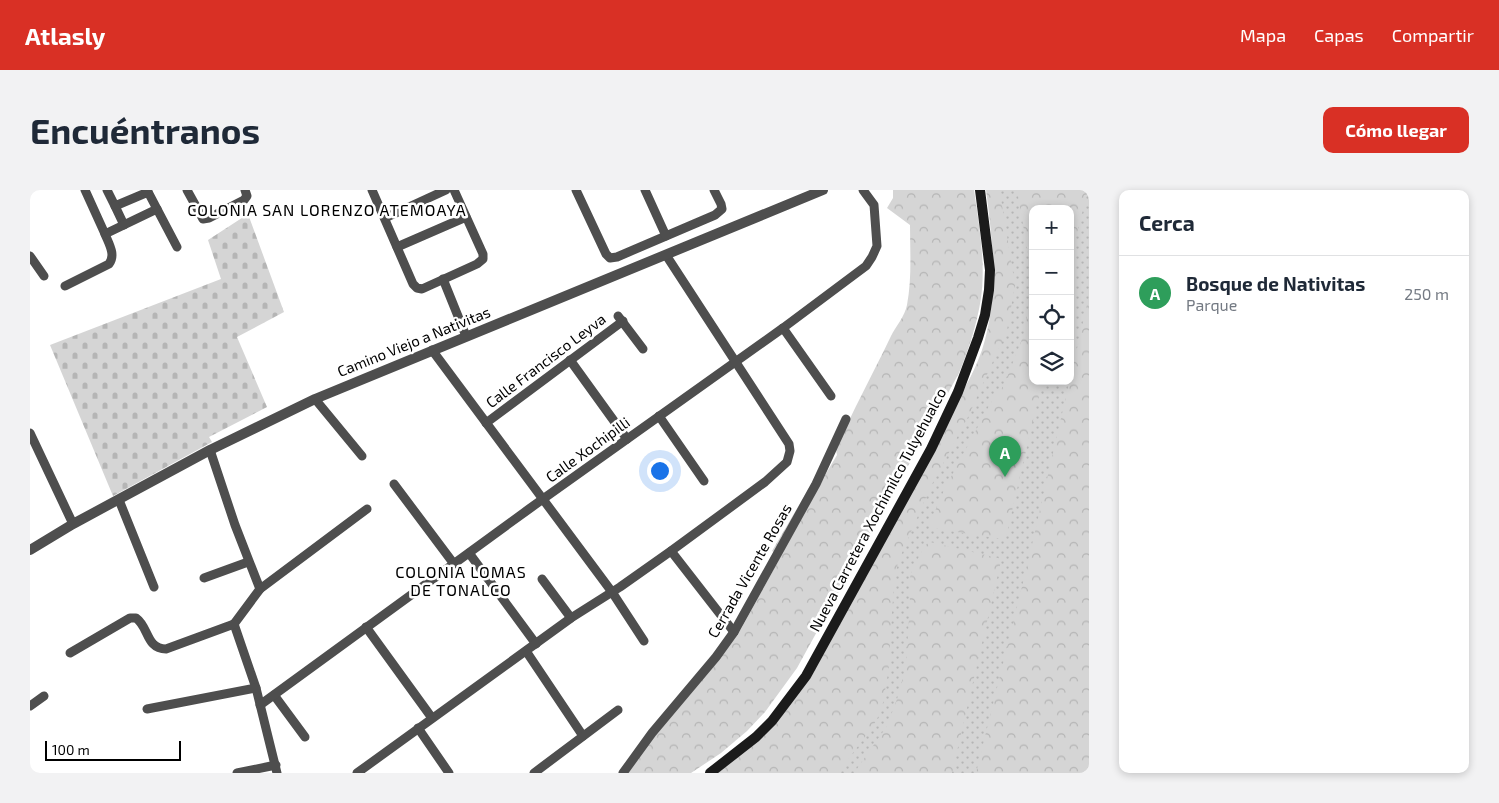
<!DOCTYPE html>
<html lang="es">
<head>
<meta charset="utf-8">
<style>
  :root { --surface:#fff; --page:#f2f2f3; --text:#1f2937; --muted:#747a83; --line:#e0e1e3; --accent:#d93025 }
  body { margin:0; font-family:"Exo 2",sans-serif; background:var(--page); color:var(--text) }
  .controls { position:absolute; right:15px; top:15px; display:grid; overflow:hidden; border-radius:10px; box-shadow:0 2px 8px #0003 }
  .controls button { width:45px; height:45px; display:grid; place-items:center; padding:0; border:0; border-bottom:1px solid var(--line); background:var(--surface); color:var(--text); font:25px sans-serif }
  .scale { position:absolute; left:15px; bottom:12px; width:136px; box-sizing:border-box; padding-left:5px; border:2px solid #000; border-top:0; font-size:14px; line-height:18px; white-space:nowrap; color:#000; -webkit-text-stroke:4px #fff; paint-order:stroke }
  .you { position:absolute; left:629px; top:280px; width:18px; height:18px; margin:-12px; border:4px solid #fff; border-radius:50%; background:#1a73e8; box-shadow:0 0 0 8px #1a73e833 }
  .badge { display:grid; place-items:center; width:32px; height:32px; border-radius:50%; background:var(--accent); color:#fff; font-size:16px; font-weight:700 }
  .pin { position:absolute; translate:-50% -41px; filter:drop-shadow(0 1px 2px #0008) }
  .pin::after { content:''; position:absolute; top:26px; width:18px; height:15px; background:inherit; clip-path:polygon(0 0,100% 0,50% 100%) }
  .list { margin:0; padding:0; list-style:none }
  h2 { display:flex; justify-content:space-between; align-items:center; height:65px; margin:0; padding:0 20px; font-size:21px }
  h2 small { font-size:16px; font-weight:400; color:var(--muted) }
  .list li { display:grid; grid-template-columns:32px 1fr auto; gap:15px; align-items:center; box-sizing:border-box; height:75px; padding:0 20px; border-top:1px solid var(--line) }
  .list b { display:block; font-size:19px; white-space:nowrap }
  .list p { margin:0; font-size:16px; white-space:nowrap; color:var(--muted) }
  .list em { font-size:16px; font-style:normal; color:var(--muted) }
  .icon { flex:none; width:28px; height:28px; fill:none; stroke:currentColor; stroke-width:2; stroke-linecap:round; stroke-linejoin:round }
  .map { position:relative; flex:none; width:1059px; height:583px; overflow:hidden; border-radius:10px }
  header { display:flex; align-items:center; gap:30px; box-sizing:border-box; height:70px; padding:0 25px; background:var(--accent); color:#fff }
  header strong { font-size:24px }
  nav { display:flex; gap:28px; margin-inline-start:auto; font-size:18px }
  .intro { display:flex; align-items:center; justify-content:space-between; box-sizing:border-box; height:120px; padding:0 30px }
  h1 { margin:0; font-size:35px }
  .button { padding:12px 22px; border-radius:10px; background:var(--accent); color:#fff; font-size:18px; font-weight:700 }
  main { display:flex; gap:30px; padding:0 30px }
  aside { flex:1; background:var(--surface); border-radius:10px; box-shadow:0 2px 8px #0003 }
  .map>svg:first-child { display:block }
  .grass { fill:url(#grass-dots); fill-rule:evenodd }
  .forest { fill:url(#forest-crowns) }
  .cemetery { fill:url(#cemetery-stones) }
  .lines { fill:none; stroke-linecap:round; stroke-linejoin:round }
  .minor { stroke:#4e4e4e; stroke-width:9 }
  .tertiary { stroke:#4e4e4e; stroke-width:10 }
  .secondary { stroke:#1b1b1b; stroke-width:10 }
  .labels { text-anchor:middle; stroke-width:5; stroke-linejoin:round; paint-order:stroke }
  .street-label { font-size:15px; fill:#000; stroke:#fff }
  .neighbourhood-label { font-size:16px; letter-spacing:1px; fill:#000; stroke:#fff }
</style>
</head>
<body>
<header>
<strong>Atlasly</strong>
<nav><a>Mapa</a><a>Capas</a><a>Compartir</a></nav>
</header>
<div class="intro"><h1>Encuéntranos</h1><a class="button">Cómo llegar</a></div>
<main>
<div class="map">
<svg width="1059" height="583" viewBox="0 0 1059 583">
  <defs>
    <pattern id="grass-dots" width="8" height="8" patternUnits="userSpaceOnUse" patternTransform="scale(1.25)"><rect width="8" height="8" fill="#d5d5d5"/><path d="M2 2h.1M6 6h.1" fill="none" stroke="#b5b5b5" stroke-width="1.8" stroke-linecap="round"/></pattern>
    <pattern id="forest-crowns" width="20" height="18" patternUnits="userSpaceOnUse" patternTransform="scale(1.25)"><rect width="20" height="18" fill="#d5d5d5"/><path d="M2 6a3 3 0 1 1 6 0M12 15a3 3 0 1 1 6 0" fill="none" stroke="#b5b5b5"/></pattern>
    <pattern id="cemetery-stones" width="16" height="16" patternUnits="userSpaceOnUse" patternTransform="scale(1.25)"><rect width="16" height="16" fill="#d5d5d5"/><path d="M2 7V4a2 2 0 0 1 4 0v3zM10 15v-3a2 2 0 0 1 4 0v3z" fill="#b5b5b5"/></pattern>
  </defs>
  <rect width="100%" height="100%" fill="#fff"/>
  <path class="grass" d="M957,0H1059V583H687L757,522L956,159L967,90ZM1003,19H1040V191H1003Z"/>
  <g class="forest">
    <path d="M863,0H944C949,35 956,73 951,108C947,134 939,159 929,183L767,478L735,522L717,541L691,563L661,583H588L627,534L692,464L711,439L751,366L742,361L779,298L785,302L807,265L806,260C822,221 843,184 861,146C866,136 875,126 877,115C882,89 880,61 880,35L857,18L863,8Z"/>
    <path d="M956,0H968L970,3L985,95L977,140L938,227L900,298L868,372L864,393L858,483L853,513L848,527L843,536L808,583H684L748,527L924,219C934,200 945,180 952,160C969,107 963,54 956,0Z"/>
    <path d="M987,0H1058L1040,70V19H1003V191H1012L976,347L972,349L908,339L903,337L900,333L914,300L960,214L974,195L994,144L1003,92Z"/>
    <path d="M1059,106V583H946L998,372Z"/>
    <path d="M900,352L968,368L971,371L922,583H824L857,536L867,509L876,478L880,411L879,391L882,380L895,355Z"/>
  </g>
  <path class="cemetery" d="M218,24L254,122L207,147L237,217L179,247L182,252L83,306L20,155L191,89L178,50Z"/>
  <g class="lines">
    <g class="minor">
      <path d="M55,0L75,44"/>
      <path d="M77,0L85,16L118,2"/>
      <path d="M117,0L147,57"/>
      <path d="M157,0L173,29L179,28L214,10L217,6L215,0"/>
      <path d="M342,0L383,94L387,98L392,99L447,74L453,69V64L424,0"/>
      <path d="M546,0L576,64L580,68L587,67L685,25L692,19L691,14L684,0"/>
      <path d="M615,0L636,46"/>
      <path d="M85,16L94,35"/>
      <path d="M355,28L416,0"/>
      <path d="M367,57L436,27"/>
      <path d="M0,66L14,86"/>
      <path d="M413,89L436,146"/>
      <path d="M35,96L79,74C86,65 79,54 75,44L127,19"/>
      <path d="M588,126L613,159"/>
      <path d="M753,138L801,206"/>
      <path d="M402,160L582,402L614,451"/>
      <path d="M540,170L597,249"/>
      <path d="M285,209L332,266"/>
      <path d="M629,226L674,291"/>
      <path d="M456,233L593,131"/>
      <path d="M0,243L43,334"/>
      <path d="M180,260L205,335L230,399L204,434"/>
      <path d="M364,294L424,374"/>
      <path d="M89,310L124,397"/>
      <path d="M641,361L704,442"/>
      <path d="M439,363L506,454"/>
      <path d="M174,388L218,372"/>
      <path d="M512,389L541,428"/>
      <path d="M230,399L337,319"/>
      <path d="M204,434L226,498L247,583"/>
      <path d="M336,437L402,528"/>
      <path d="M496,461L553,546"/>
      <path d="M40,463L100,428H106C119,437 116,459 136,459L204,434"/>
      <path d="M244,505L275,547"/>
      <path d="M230,515L499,319L753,138L836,76L842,67L847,56L844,15L833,0"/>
      <path d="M0,516L14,506"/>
      <path d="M117,519L226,498"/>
      <path d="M388,538L419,583"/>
      <path d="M207,583L246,575"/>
      <path d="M327,583L541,428L590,397L641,361L735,292L757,272L760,261L759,254L636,65"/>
      <path d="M504,583L588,520"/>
      <path d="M593,583L622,543L686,467L704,442L786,294L816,229"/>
    </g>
    <path class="tertiary" d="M0,360L43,334L180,260L285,209L793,0"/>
    <path class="secondary" d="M680,583L726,547L742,531L776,486L901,259L928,202L948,148L955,125L959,100L960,80L950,0"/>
  </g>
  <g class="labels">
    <g class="street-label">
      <text transform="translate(384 152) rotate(-22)" y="5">Camino Viejo a Nativitas</text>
      <text transform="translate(516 171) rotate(-37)" y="5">Calle Francisco Leyva</text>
      <text transform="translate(558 260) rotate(-36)" y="5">Calle Xochipilli</text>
      <text transform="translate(848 320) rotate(-62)" y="5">Nueva Carretera Xochimilco Tulyehualco</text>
      <text transform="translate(720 381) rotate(-60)" y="5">Cerrada Vicente Rosas</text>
    </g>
    <g class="neighbourhood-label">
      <text x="297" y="26">COLONIA SAN LORENZO ATEMOAYA</text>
      <text x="431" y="388">COLONIA LOMAS<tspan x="431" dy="18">DE TONALCO</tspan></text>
    </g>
  </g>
</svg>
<div class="controls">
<button>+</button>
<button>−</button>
<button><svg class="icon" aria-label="locate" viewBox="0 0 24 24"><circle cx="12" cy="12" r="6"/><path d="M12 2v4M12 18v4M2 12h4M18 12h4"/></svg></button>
<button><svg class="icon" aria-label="layers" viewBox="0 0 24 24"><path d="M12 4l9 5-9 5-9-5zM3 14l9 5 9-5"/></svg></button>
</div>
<div class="scale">100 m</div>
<div class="you"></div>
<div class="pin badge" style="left:975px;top:287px;background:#2e9e5b">A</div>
</div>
<aside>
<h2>Cerca<small></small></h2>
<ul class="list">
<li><span class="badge" style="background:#2e9e5b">A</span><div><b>Bosque de Nativitas</b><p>Parque</p></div><em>250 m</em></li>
</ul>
</aside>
</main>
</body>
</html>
